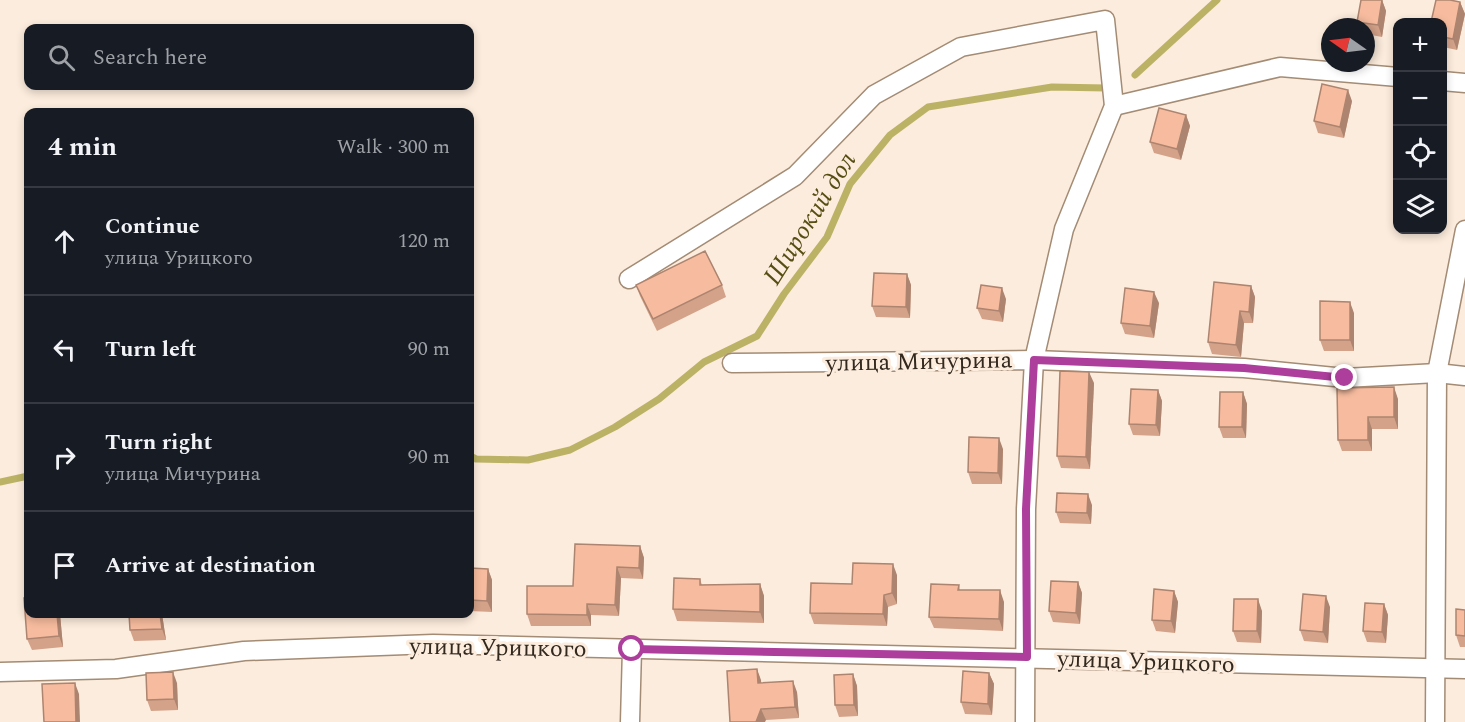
<!DOCTYPE html>
<html lang="en">
<head>
<meta charset="utf-8">
<style>
  :root { --surface:#171b24; --page:#242831; --text:#f1f3f6; --muted:#9ea1a6; --line:#363941 }
  body { margin:0; font-family:Spectral,serif; background:var(--page); color:var(--text) }
  .controls { position:absolute; right:18px; top:18px; display:grid; overflow:hidden; border-radius:12px; box-shadow:0 3px 9px #0003 }
  .controls button { width:54px; height:54px; display:grid; place-items:center; padding:0; border:0; border-bottom:2px solid var(--line); background:var(--surface); color:var(--text); font:30px sans-serif }
  .compass { position:absolute; left:1321px; top:18px; width:54px; height:54px; border-radius:50%; background:var(--surface); box-shadow:0 3px 9px #0003; rotate:284deg }
  .stop { position:absolute; width:18px; height:18px; margin:-14px; border:4px solid #ad3e9c; border-radius:50%; background:#fff }
  .stop.end { background:#ad3e9c; border-color:#fff; box-shadow:0 2px 6px #0008 }
  .list { margin:0; padding:0; list-style:none }
  h2 { display:flex; justify-content:space-between; align-items:center; height:78px; margin:0; padding:0 24px; font-size:26px }
  h2 small { font-size:20px; font-weight:400; color:var(--muted) }
  .list li { display:grid; grid-template-columns:39px 1fr auto; gap:18px; align-items:center; box-sizing:border-box; height:108px; padding:0 24px; border-top:2px solid var(--line) }
  .list b { display:block; font-size:22px; white-space:nowrap }
  .list p { margin:0; font-size:20px; white-space:nowrap; color:var(--muted) }
  .list em { font-size:20px; font-style:normal; color:var(--muted) }
  .icon { flex:none; width:33px; height:33px; fill:none; stroke:currentColor; stroke-width:2; stroke-linecap:round; stroke-linejoin:round }
  .map { position:relative; flex:none; width:1465px; height:722px; overflow:hidden }
  .search { position:absolute; background:var(--surface); box-shadow:0 3px 9px #0003; left:24px; top:24px; width:450px; height:66px; display:flex; align-items:center; gap:15px; box-sizing:border-box; padding:0 21px; border-radius:12px; color:var(--muted); font-size:22px }
  .panel { position:absolute; background:var(--surface); box-shadow:0 3px 9px #0003; left:24px; top:108px; width:450px; height:510px; border-radius:12px }
  .map>svg:first-child { display:block }
  .lines { fill:none; stroke-linecap:round; stroke-linejoin:round }
  .stream { stroke:#bcb265; stroke-width:7 }
  .street-casing { stroke:#a38b74; stroke-width:21 }
  .street { stroke:#fff; stroke-width:18 }
  .wall { fill:#d4a289 }
  .shaded-wall { fill:#ad846f }
  .building { fill:#f7bc9f; stroke:#ad846f; stroke-width:1.5 }
  .route { stroke:#ad3e9c; stroke-width:8 }
  .labels { text-anchor:middle; stroke-width:6; stroke-linejoin:round; paint-order:stroke }
  .street-label { font-size:24px; fill:#32281e; stroke:#fcecdd }
  .water-label { font-size:26px; font-style:italic; fill:#564e13; stroke:#fcecdd }
</style>
</head>
<body>
<div class="map">
<svg width="1465" height="722" viewBox="0 0 1465 722">
  <rect width="100%" height="100%" fill="#fcecdd"/>
  <g class="lines">
    <g class="stream">
      <path d="M1135,75L1217,0"/>
      <path d="M470,456L476,459L528,460L570,450L615,427L659,399L704,362L757,336L784,294L827,237L850,184L890,135L928,107L1052,87L1106,88"/>
      <path d="M0,482L28,476"/>
    </g>
    <defs>
      <g id="street">
        <path d="M1442,81L1465,83"/>
        <path d="M1114,106L1280,67L1398,77"/>
        <path d="M629,279L795,176L874,95L961,47L1105,20L1114,106L1064,229L1034,360L1026,509L1025,722"/>
        <path d="M732,363L1034,360L1244,368L1345,378L1437,373L1465,376"/>
        <path d="M0,672L116,669L244,651L433,644L1465,669"/>
        <path d="M630,722L632,649"/>
        <path d="M1435,722L1437,373L1465,230"/>
      </g>
    </defs>
    <use href="#street" class="street-casing"/>
    <use href="#street" class="street"/>
  </g>
  <g class="wall">
    <path d="M1382,0L1386,11L1382,37L1366,34V27H1359L1357,22Z"/>
    <path d="M1460,2L1465,14L1457,50L1443,47V22Z"/>
    <path d="M1352,101L1344,138L1318,133L1314,121Z"/>
    <path d="M1186,115L1190,126L1181,160L1154,153L1150,142Z"/>
    <path d="M907,274L911,285L910,318L876,317L872,306Z"/>
    <path d="M636,285H722L726,297L657,331L640,296Z"/>
    <path d="M1251,286L1255,297L1253,323H1244L1241,357L1212,354L1208,342Z"/>
    <path d="M1006,299L1003,322L982,319L977,308Z"/>
    <path d="M1159,303L1154,338L1125,334L1121,323Z"/>
    <path d="M1354,313V351H1324L1320,340Z"/>
    <path d="M1094,383L1090,469L1061,468L1057,456Z"/>
    <path d="M1337,388L1398,399V429H1372V451H1342L1338,440Z"/>
    <path d="M1158,390L1162,401L1160,436L1133,435L1129,424Z"/>
    <path d="M1243,392L1247,404L1246,438H1223L1219,427Z"/>
    <path d="M1003,449L1002,484H972L968,472Z"/>
    <path d="M1092,505L1091,524L1060,523L1056,512Z"/>
    <path d="M640,546L644,558L643,579L621,578L619,616L591,615V626H531L527,614Z"/>
    <path d="M470,568L488,569L492,580V612L470,611Z"/>
    <path d="M897,575V604L888,607L887,626L814,624L810,613L852,584Z"/>
    <path d="M700,579L702,585L760,584L764,596V623L677,621L673,609Z"/>
    <path d="M1078,582L1082,593L1080,624L1053,622L1049,611Z"/>
    <path d="M959,585L960,590L1004,602L1003,631L934,628L929,617Z"/>
    <path d="M1174,591L1178,602L1175,633L1156,631L1152,620Z"/>
    <path d="M1384,604L1388,615L1386,643L1367,642L1363,631Z"/>
    <path d="M1330,607L1328,643L1304,641L1300,630Z"/>
    <path d="M1465,610V647H1460L1456,635Z"/>
    <path d="M1262,611L1261,643L1237,642L1233,631Z"/>
    <path d="M28,614H60L63,647L32,650L27,639Z"/>
    <path d="M162,614L166,640L134,641L130,630Z"/>
    <path d="M757,669L761,683L797,692L799,718L730,722Z"/>
    <path d="M989,673L994,684L992,715L965,714L961,702Z"/>
    <path d="M853,674L857,686L858,716L839,717L835,705Z"/>
    <path d="M177,683L178,710L151,711L147,700Z"/>
  </g>
  <g class="shaded-wall">
    <path d="M1382,0L1386,11L1382,37L1378,25Z"/>
    <path d="M1460,2L1465,14L1457,50L1453,39Z"/>
    <path d="M1348,90L1352,101L1344,138L1340,127Z"/>
    <path d="M1186,115L1190,126L1181,160L1177,149Z"/>
    <path d="M907,274L911,285L910,318L906,307Z"/>
    <path d="M1251,286L1255,297L1253,323L1249,312Z"/>
    <path d="M1002,288L1006,299L1003,322L999,311Z"/>
    <path d="M1154,292L1159,303L1154,338L1150,326Z"/>
    <path d="M1350,302L1354,313V351L1350,340Z"/>
    <path d="M1240,311L1244,323L1241,357L1236,345Z"/>
    <path d="M1089,372L1094,383L1090,469L1086,457Z"/>
    <path d="M1394,387L1398,399V429L1394,417Z"/>
    <path d="M1158,390L1162,401L1160,436L1156,425Z"/>
    <path d="M1243,392L1247,404L1246,438L1242,427Z"/>
    <path d="M1368,417L1372,429V451L1368,440Z"/>
    <path d="M999,438L1003,449L1002,484L998,473Z"/>
    <path d="M1088,494L1092,505L1091,524L1087,513Z"/>
    <path d="M640,546L644,558L643,579L639,568Z"/>
    <path d="M893,564L897,575V604L892,593Z"/>
    <path d="M617,567L621,578L619,616L615,605Z"/>
    <path d="M488,569L492,580V612L487,601Z"/>
    <path d="M1078,582L1082,593L1080,624L1076,613Z"/>
    <path d="M760,584L764,596V623L760,612Z"/>
    <path d="M1000,590L1004,602L1003,631L999,619Z"/>
    <path d="M1174,591L1178,602L1175,633L1171,621Z"/>
    <path d="M884,595L888,607L887,626L883,614Z"/>
    <path d="M1326,596L1330,607L1328,643L1323,632Z"/>
    <path d="M1258,599L1262,611L1261,643L1257,631Z"/>
    <path d="M587,604L591,615V626L587,615Z"/>
    <path d="M1384,604L1388,615L1386,643L1382,632Z"/>
    <path d="M57,614H60L63,647L59,636Z"/>
    <path d="M160,614H162L166,640L162,629Z"/>
    <path d="M757,669L761,680L762,695L758,683Z"/>
    <path d="M173,672L177,683L178,710L174,699Z"/>
    <path d="M989,673L994,684L992,715L988,704Z"/>
    <path d="M853,674L857,686L858,716L854,705Z"/>
    <path d="M793,681L797,692L799,718L795,707Z"/>
    <path d="M75,683L79,694L80,722H76Z"/>
    <path d="M761,709L766,720L765,722H756Z"/>
  </g>
  <g class="building">
    <path d="M1361,0H1382L1378,25L1357,22Z"/>
    <path d="M1436,0H1450L1460,2L1453,39L1443,37V22H1431Z"/>
    <path d="M1322,84L1348,90L1340,127L1314,121Z"/>
    <path d="M1159,108L1186,115L1177,149L1150,142Z"/>
    <path d="M705,251L722,285L653,319L636,285Z"/>
    <path d="M874,273L907,274L906,307L872,306Z"/>
    <path d="M1214,282L1251,286L1249,312L1240,311L1236,345L1208,342Z"/>
    <path d="M981,285L1002,288L999,311L977,308Z"/>
    <path d="M1125,288L1154,292L1150,326L1121,323Z"/>
    <path d="M1320,301L1350,302V340H1320Z"/>
    <path d="M1060,371L1089,372L1086,457L1057,456Z"/>
    <path d="M1394,387V417H1368V440H1338L1337,388Z"/>
    <path d="M1131,389L1158,390L1156,425L1129,424Z"/>
    <path d="M1220,392H1243L1242,427H1219Z"/>
    <path d="M969,437L999,438L998,473L968,472Z"/>
    <path d="M1057,493L1088,494L1087,513L1056,512Z"/>
    <path d="M575,544L640,546L639,568L617,567L615,605L587,604V615L527,614V586H573Z"/>
    <path d="M853,563L893,564L892,593L884,595L883,614L810,613L811,583L852,584Z"/>
    <path d="M470,568L488,569L487,601L470,600Z"/>
    <path d="M674,578L700,579V585L760,584V612L673,609Z"/>
    <path d="M1051,581L1078,582L1076,613L1049,611Z"/>
    <path d="M931,584L959,585L958,590H1000L999,619L929,617Z"/>
    <path d="M1154,589L1174,591L1171,621L1152,620Z"/>
    <path d="M1303,594L1326,596L1323,632L1300,630Z"/>
    <path d="M24,598H28V614H57L59,636L27,639Z"/>
    <path d="M1234,599H1258L1257,631H1233Z"/>
    <path d="M1365,603L1384,604L1382,632L1363,631Z"/>
    <path d="M1456,609L1465,610V636L1456,635Z"/>
    <path d="M129,614H160L162,629L130,630Z"/>
    <path d="M757,669L758,683L793,681L795,707L761,709L756,722H730L727,671Z"/>
    <path d="M963,671L989,673L988,704L961,702Z"/>
    <path d="M173,672L174,699L147,700L146,673Z"/>
    <path d="M853,674L854,705H835L834,675Z"/>
    <path d="M75,683L76,722H44L42,684Z"/>
  </g>
  <g class="lines">
    <path class="route" d="M632,649L1027,657L1026,509L1034,360L1244,368L1345,378"/>
  </g>
  <g class="labels">
    <g class="street-label">
      <text transform="translate(919 361) rotate(-1)" y="8">улица Мичурина</text>
      <text transform="translate(498 647) rotate(1)" y="8">улица Урицкого</text>
      <text transform="translate(1146 661) rotate(2)" y="8">улица Урицкого</text>
    </g>
    <g class="water-label">
      <text transform="translate(809 218) rotate(-58)" y="9">Широкий дол</text>
    </g>
  </g>
</svg>
<div class="controls">
<button>+</button>
<button>−</button>
<button><svg class="icon" aria-label="locate" viewBox="0 0 24 24"><circle cx="12" cy="12" r="6"/><path d="M12 2v4M12 18v4M2 12h4M18 12h4"/></svg></button>
<button><svg class="icon" aria-label="layers" viewBox="0 0 24 24"><path d="M12 4l9 5-9 5-9-5zM3 14l9 5 9-5"/></svg></button>
</div>
<svg class="compass" viewBox="-18 -18 36 36"><path d="M0-13l5 13h-10z" fill="#e53935"/><path d="M0 13l5-13h-10z" fill="#9ea1a6"/></svg>
<div class="stop" style="left:632px;top:649px"></div>
<div class="stop end" style="left:1345px;top:378px"></div>
<div class="search"><svg class="icon" aria-label="search" viewBox="0 0 24 24"><circle cx="10" cy="10" r="6"/><path d="M15 15l6 6"/></svg>Search here</div>
<section class="panel">
<h2>4 min<small>Walk · 300 m</small></h2>
<ul class="list">
<li><svg class="icon" aria-label="ahead" viewBox="0 0 24 24"><path d="M12 20V5M6 11l6-6 6 6"/></svg><div><b>Continue</b><p>улица Урицкого</p></div><em>120 m</em></li>
<li><svg class="icon" aria-label="left" viewBox="0 0 24 24"><path d="M17 20v-9H6M10 6l-5 5 5 5"/></svg><div><b>Turn left</b></div><em>90 m</em></li>
<li><svg class="icon" aria-label="right" viewBox="0 0 24 24"><path d="M7 20v-9h11M14 6l5 5-5 5"/></svg><div><b>Turn right</b><p>улица Мичурина</p></div><em>90 m</em></li>
<li><svg class="icon" aria-label="arrive" viewBox="0 0 24 24"><path d="M6 21V4h12l-3 4 3 4H6"/></svg><div><b>Arrive at destination</b></div></li>
</ul>
</section>
</div>
</body>
</html>
